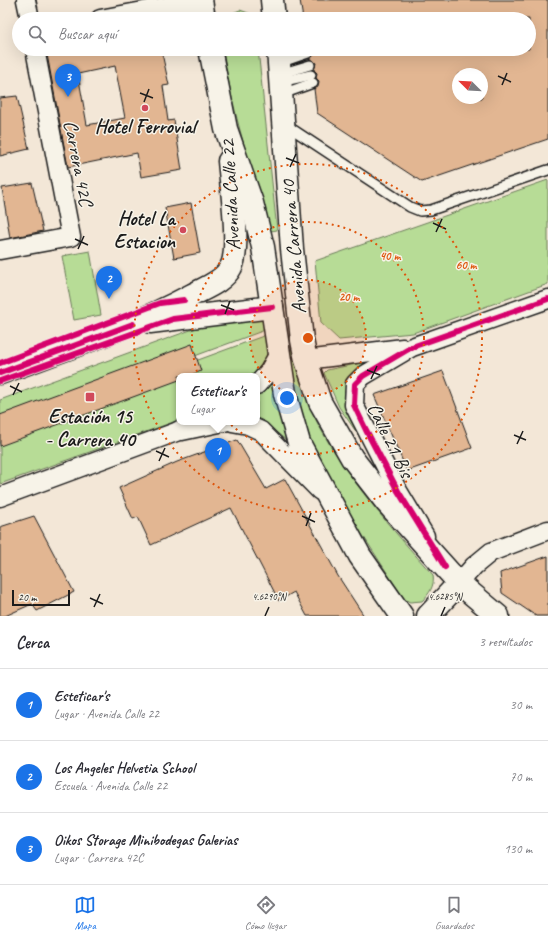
<!DOCTYPE html>
<html lang="es">
<head>
<meta charset="utf-8">
<style>
  :root { --surface:#fff; --page:#f7f7f7; --text:#2b2b33; --muted:#7c7c81; --line:#e1e1e2; --accent:#1a73e8 }
  body { margin:0; font-family:Caveat,sans-serif; background:var(--page); color:var(--text) }
  .compass { position:absolute; left:452px; top:68px; width:36px; height:36px; border-radius:50%; background:var(--surface); box-shadow:0 4px 16px #0002; rotate:294deg }
  .scale { position:absolute; left:12px; bottom:10px; width:58px; box-sizing:border-box; padding-left:4px; border:2px solid #1c1c1c; border-top:0; font-size:11px; line-height:14px; white-space:nowrap; color:#1c1c1c; -webkit-text-stroke:3px #f7f3e8; paint-order:stroke }
  .you { position:absolute; left:287px; top:398px; width:14px; height:14px; margin:-10px; border:3px solid #fff; border-radius:50%; background:#1a73e8; box-shadow:0 0 0 6px #1a73e833 }
  .badge { display:grid; place-items:center; width:26px; height:26px; border-radius:50%; background:var(--accent); color:#fff; font-size:13px; font-weight:700 }
  .pin { position:absolute; translate:-50% -33px; filter:drop-shadow(0 1px 2px #0008) }
  .pin::after { content:''; position:absolute; top:21px; width:14px; height:12px; background:inherit; clip-path:polygon(0 0,100% 0,50% 100%) }
  .popup { position:absolute; left:176px; top:373px; width:84px; height:52px; box-sizing:border-box; display:grid; place-content:center; border-radius:8px; background:var(--surface); filter:drop-shadow(0 1px 3px #0005); font-size:13px; white-space:nowrap; color:var(--muted) }
  .popup b { font-size:15px; color:var(--text) }
  .popup::after { content:''; position:absolute; left:50%; top:100%; margin-left:-8px; border:8px solid transparent; border-top-color:var(--surface) }
  .list { margin:0; padding:0; list-style:none }
  h2 { display:flex; justify-content:space-between; align-items:center; height:52px; margin:0; padding:0 16px; font-size:17px }
  h2 small { font-size:13px; font-weight:400; color:var(--muted) }
  .list li { display:grid; grid-template-columns:26px 1fr auto; gap:12px; align-items:center; box-sizing:border-box; height:72px; padding:0 16px; border-top:1px solid var(--line) }
  .list b { display:block; font-size:15px; white-space:nowrap }
  .list p { margin:0; font-size:13px; white-space:nowrap; color:var(--muted) }
  .list em { font-size:13px; font-style:normal; color:var(--muted) }
  .icon { flex:none; width:22px; height:22px; fill:none; stroke:currentColor; stroke-width:2; stroke-linecap:round; stroke-linejoin:round }
  .map { position:relative; flex:none; width:548px; height:616px; overflow:hidden }
  .search { position:absolute; background:var(--surface); box-shadow:0 4px 16px #0002; left:12px; right:12px; top:12px; height:44px; display:flex; align-items:center; gap:10px; box-sizing:border-box; padding:0 14px; border-radius:22px; color:var(--muted); font-size:15px }
  .sheet { height:268px; background:var(--surface) }
  nav { display:flex; justify-content:space-around; align-items:center; box-sizing:border-box; height:56px; border-top:1px solid var(--line); background:var(--surface); font-size:11px; color:var(--muted) }
  nav a { display:grid; justify-items:center; gap:2px }
  nav .on { color:var(--accent) }
  .map>svg:first-child { display:block }
  .green { fill:#b7dc96; stroke:#6a7c59 }
  .building { fill:#e2b692; stroke:#1c1c1c; fill-rule:evenodd }
  .lines { fill:none; stroke-linecap:round; stroke-linejoin:round }
  .lane-casing { stroke:#1c1c1c; stroke-width:12 }
  .street-casing { stroke:#1c1c1c; stroke-width:21 }
  .secondary-casing { stroke:#1c1c1c; stroke-width:25 }
  .lane { stroke:#f7f3e8; stroke-width:9 }
  .street { stroke:#f7f3e8; stroke-width:18 }
  .secondary { stroke:#f7f3e8; stroke-width:22 }
  .cycleway-casing { stroke:#f7f3e8; stroke-width:8 }
  .cycleway { stroke:#d6006c; stroke-width:6 }
  .ticks { fill:none; stroke:#1c1c1c; stroke-width:1.5 }
  .ring { fill:none; stroke:#de560d; stroke-width:2; stroke-dasharray:2 4 }
  .poi-dot { fill:#d1495b; stroke:#f7f3e8; stroke-width:1.5 }
  .labels { text-anchor:middle; stroke-width:3; stroke-linejoin:round; paint-order:stroke }
  .poi-label { font-size:20px; font-weight:bold; fill:#1c1c1c; stroke:#f7f3e8 }
  .street-label { font-size:20px; fill:#1c1c1c; stroke:#f7f3e8 }
  .ticks-label { font-size:10px; text-anchor:middle; fill:#1c1c1c; stroke:#f7f3e8; stroke-width:3; stroke-linejoin:round; paint-order:stroke }
  .centre { fill:#de560d; stroke:#f7f3e8; stroke-width:2 }
  .ring-label { font-size:12px; text-anchor:middle; font-weight:bold; fill:#de560d; stroke:#f7f3e8; stroke-width:3; stroke-linejoin:round; paint-order:stroke }
</style>
</head>
<body>
<div class="map">
<svg width="548" height="616" viewBox="0 0 548 616">
  <rect width="100%" height="100%" fill="#f3e7d7"/>
  <filter id="ink" filterUnits="userSpaceOnUse"><feTurbulence type="fractalNoise" baseFrequency=".025" numOctaves="2"/><feDisplacementMap in="SourceGraphic" scale="8" xChannelSelector="R" yChannelSelector="G"/><feConvolveMatrix kernelMatrix="1 2 1 2 8 2 1 2 1" color-interpolation-filters="sRGB"/></filter>
  <g filter="url(#ink)">
    <g class="green">
      <path d="M240,10L251,14L255,19H223L230,14Z"/>
      <path d="M223,49H258L277,230L271,231C251,172 232,111 223,49Z"/>
      <path d="M548,180V284L413,333L339,340L321,323L315,261Z"/>
      <path d="M90,251L101,315L74,320L62,256Z"/>
      <path d="M250,313L263,321L265,330L0,428V400L207,324Z"/>
      <path d="M266,335L271,358L257,376H179V420L0,484V433Z"/>
      <path d="M292,349C299,374 306,401 318,424C348,480 391,528 433,575C435,586 429,594 422,601L410,602L404,599L349,514L313,448L302,413L288,351Z"/>
      <path d="M385,358L353,381L373,456L339,407L324,373L327,370Z"/>
      <path d="M273,378L287,441L265,423L257,420V395Z"/>
    </g>
    <g class="building">
      <path d="M300,0H548V139L422,182L317,113L314,89L318,87L319,81L316,78L317,73L314,70L316,63L309,59L314,55L312,49H529V19H303ZM458,74H482V98H458Z"/>
      <path d="M46,49H161L169,85L163,86L168,121L174,120L182,170L141,177L137,153L68,167ZM115,66L125,118L87,125L78,74Z"/>
      <path d="M17,96L29,149L0,156V98Z"/>
      <path d="M32,183L43,231L10,238L2,188Z"/>
      <path d="M191,203L200,253L174,258L165,208Z"/>
      <path d="M192,344L201,371L189,376H179V380L0,446V415Z"/>
      <path d="M443,371L472,448L407,471L374,395Z"/>
      <path d="M237,440L266,489L285,479L338,576L364,616H307L294,592L279,601L231,508L151,545L138,517L133,519L119,488L177,462Z"/>
      <path d="M34,516L74,592L37,611L32,604L5,616H0V527Z"/>
      <path d="M548,556V616H536L502,593L500,573Z"/>
    </g>
    <g class="lines">
      <defs>
        <g id="lane">
          <path d="M279,63L308,53"/>
          <path d="M280,74L310,65"/>
          <path d="M280,82L311,75"/>
          <path d="M282,94L313,83"/>
          <path d="M286,125L410,207L420,211L431,210L548,170"/>
        </g>
        <g id="street">
          <path d="M26,0L30,19"/>
          <path d="M100,19L203,0"/>
          <path d="M0,250L71,237L35,49"/>
          <path d="M306,360L403,348"/>
          <path d="M257,385L269,371L279,353"/>
          <path d="M232,422L248,425L261,431L320,491"/>
          <path d="M182,431L224,422"/>
          <path d="M0,497L176,432L195,422"/>
          <path d="M425,536L398,491L354,405L355,384L363,376L412,347L548,299"/>
          <path d="M459,583L474,566L491,552L548,530"/>
        </g>
        <g id="secondary">
          <path d="M201,0L204,19"/>
          <path d="M272,0L274,19"/>
          <path d="M210,49L226,129L252,203L263,247L285,394L299,443L360,556L402,616"/>
          <path d="M278,49L292,249L302,340L306,360L320,402L352,458L387,503L459,583L498,616"/>
          <path d="M150,322L272,307"/>
          <path d="M0,373C65,349 131,328 192,295C205,288 224,281 231,267C241,249 231,185 229,161"/>
          <path d="M428,616L459,583"/>
        </g>
      </defs>
      <use href="#lane" class="lane-casing"/>
      <use href="#street" class="street-casing"/>
      <use href="#secondary" class="secondary-casing"/>
      <use href="#lane" class="lane"/>
      <use href="#street" class="street"/>
      <use href="#secondary" class="secondary"/>
      <defs>
        <g id="cycleway">
          <path d="M0,363L160,303L184,300"/>
          <path d="M0,373L133,324"/>
          <path d="M0,381L173,319L272,307"/>
          <path d="M445,567L398,491L366,430L354,405L355,384L363,376L412,347L548,299"/>
        </g>
      </defs>
      <use href="#cycleway" class="cycleway-casing"/>
      <use href="#cycleway" class="cycleway"/>
    </g>
  </g>
  <path class="ticks" d="M498,76L511,82M502,85L507,73M140,93L153,98M144,102L149,89M286,158L299,163M290,167L296,154M433,223L446,229M436,232L442,219M75,239L88,245M78,249L84,236M221,305L234,310M225,314L230,301M367,370L380,375M371,379L377,366M10,386L22,392M13,395L19,383M514,435L526,440M517,444L523,431M156,451L169,457M159,461L165,448M302,516L315,522M306,526L311,513M90,598L103,604M94,607L100,594M265,616L269,607M441,616L445,607"/>
  <circle cx="308" cy="338" r="58" fill="#de560d" fill-opacity=".12"/>
  <g class="ring">
    <circle cx="308" cy="338" r="58"/>
    <circle cx="308" cy="338" r="116"/>
    <circle cx="308" cy="338" r="174"/>
  </g>
  <g class="poi-dot">
    <circle cx="145" cy="108" r="4"/>
    <circle cx="183" cy="230" r="4"/>
    <rect x="85" y="392" width="10" height="10" rx="2"/>
  </g>
  <g class="labels">
    <g class="poi-label">
      <text x="145" y="133">Hotel Ferrovial</text>
      <text x="175" y="225" text-anchor="end">Hotel La<tspan x="175" dy="23">Estacion</tspan></text>
      <text x="90" y="423">Estación 15<tspan x="90" dy="23">- Carrera 40</tspan></text>
    </g>
    <g class="street-label">
      <text transform="translate(79 163) rotate(79)" y="7">Carrera 42C</text>
      <text transform="translate(230 195) rotate(-93)" y="7">Avenida Calle 22</text>
      <text transform="translate(293 247) rotate(-95)" y="7">Avenida Carrera 40</text>
      <text transform="translate(391 440) rotate(64)" y="7">Calle 21 Bis</text>
    </g>
  </g>
  <g class="ticks-label">
    <text x="269" y="600">4.6290°N</text>
    <text x="445" y="600">4.6285°N</text>
  </g>
  <circle cx="308" cy="338" r="6" class="centre"/>
  <g class="ring-label">
    <text x="390" y="260">40 m</text>
    <text x="466" y="269">60 m</text>
    <text x="349" y="301">20 m</text>
  </g>
</svg>
<svg class="compass" viewBox="-18 -18 36 36"><path d="M0-13l5 13h-10z" fill="#e53935"/><path d="M0 13l5-13h-10z" fill="#7c7c81"/></svg>
<div class="scale">20 m</div>
<div class="you"></div>
<div class="pin badge" style="left:218px;top:471px">1</div>
<div class="popup"><b>Esteticar's</b>Lugar</div>
<div class="pin badge" style="left:109px;top:299px">2</div>
<div class="pin badge" style="left:68px;top:97px">3</div>
<div class="search"><svg class="icon" aria-label="search" viewBox="0 0 24 24"><circle cx="10" cy="10" r="6"/><path d="M15 15l6 6"/></svg>Buscar aquí</div>
</div>
<section class="sheet">
<h2>Cerca<small>3 resultados</small></h2>
<ul class="list">
<li><span class="badge">1</span><div><b>Esteticar's</b><p>Lugar · Avenida Calle 22</p></div><em>30 m</em></li>
<li><span class="badge">2</span><div><b>Los Angeles Helvetia School</b><p>Escuela · Avenida Calle 22</p></div><em>70 m</em></li>
<li><span class="badge">3</span><div><b>Oikos Storage Minibodegas Galerias</b><p>Lugar · Carrera 42C</p></div><em>130 m</em></li>
</ul>
</section>
<nav>
<a class="on"><svg class="icon" aria-label="map" viewBox="0 0 24 24"><path d="M3 6l6-2 6 2 6-2v14l-6 2-6-2-6 2zM9 4v14M15 6v14"/></svg>Mapa</a>
<a><svg class="icon" aria-label="directions" viewBox="0 0 24 24"><path d="M12 3l9 9-9 9-9-9zM9 14v-3h6M13 9l2 2-2 2"/></svg>Cómo llegar</a>
<a><svg class="icon" aria-label="saved" viewBox="0 0 24 24"><path d="M7 4h10v16l-5-4-5 4z"/></svg>Guardados</a>
</nav>
</body>
</html>
